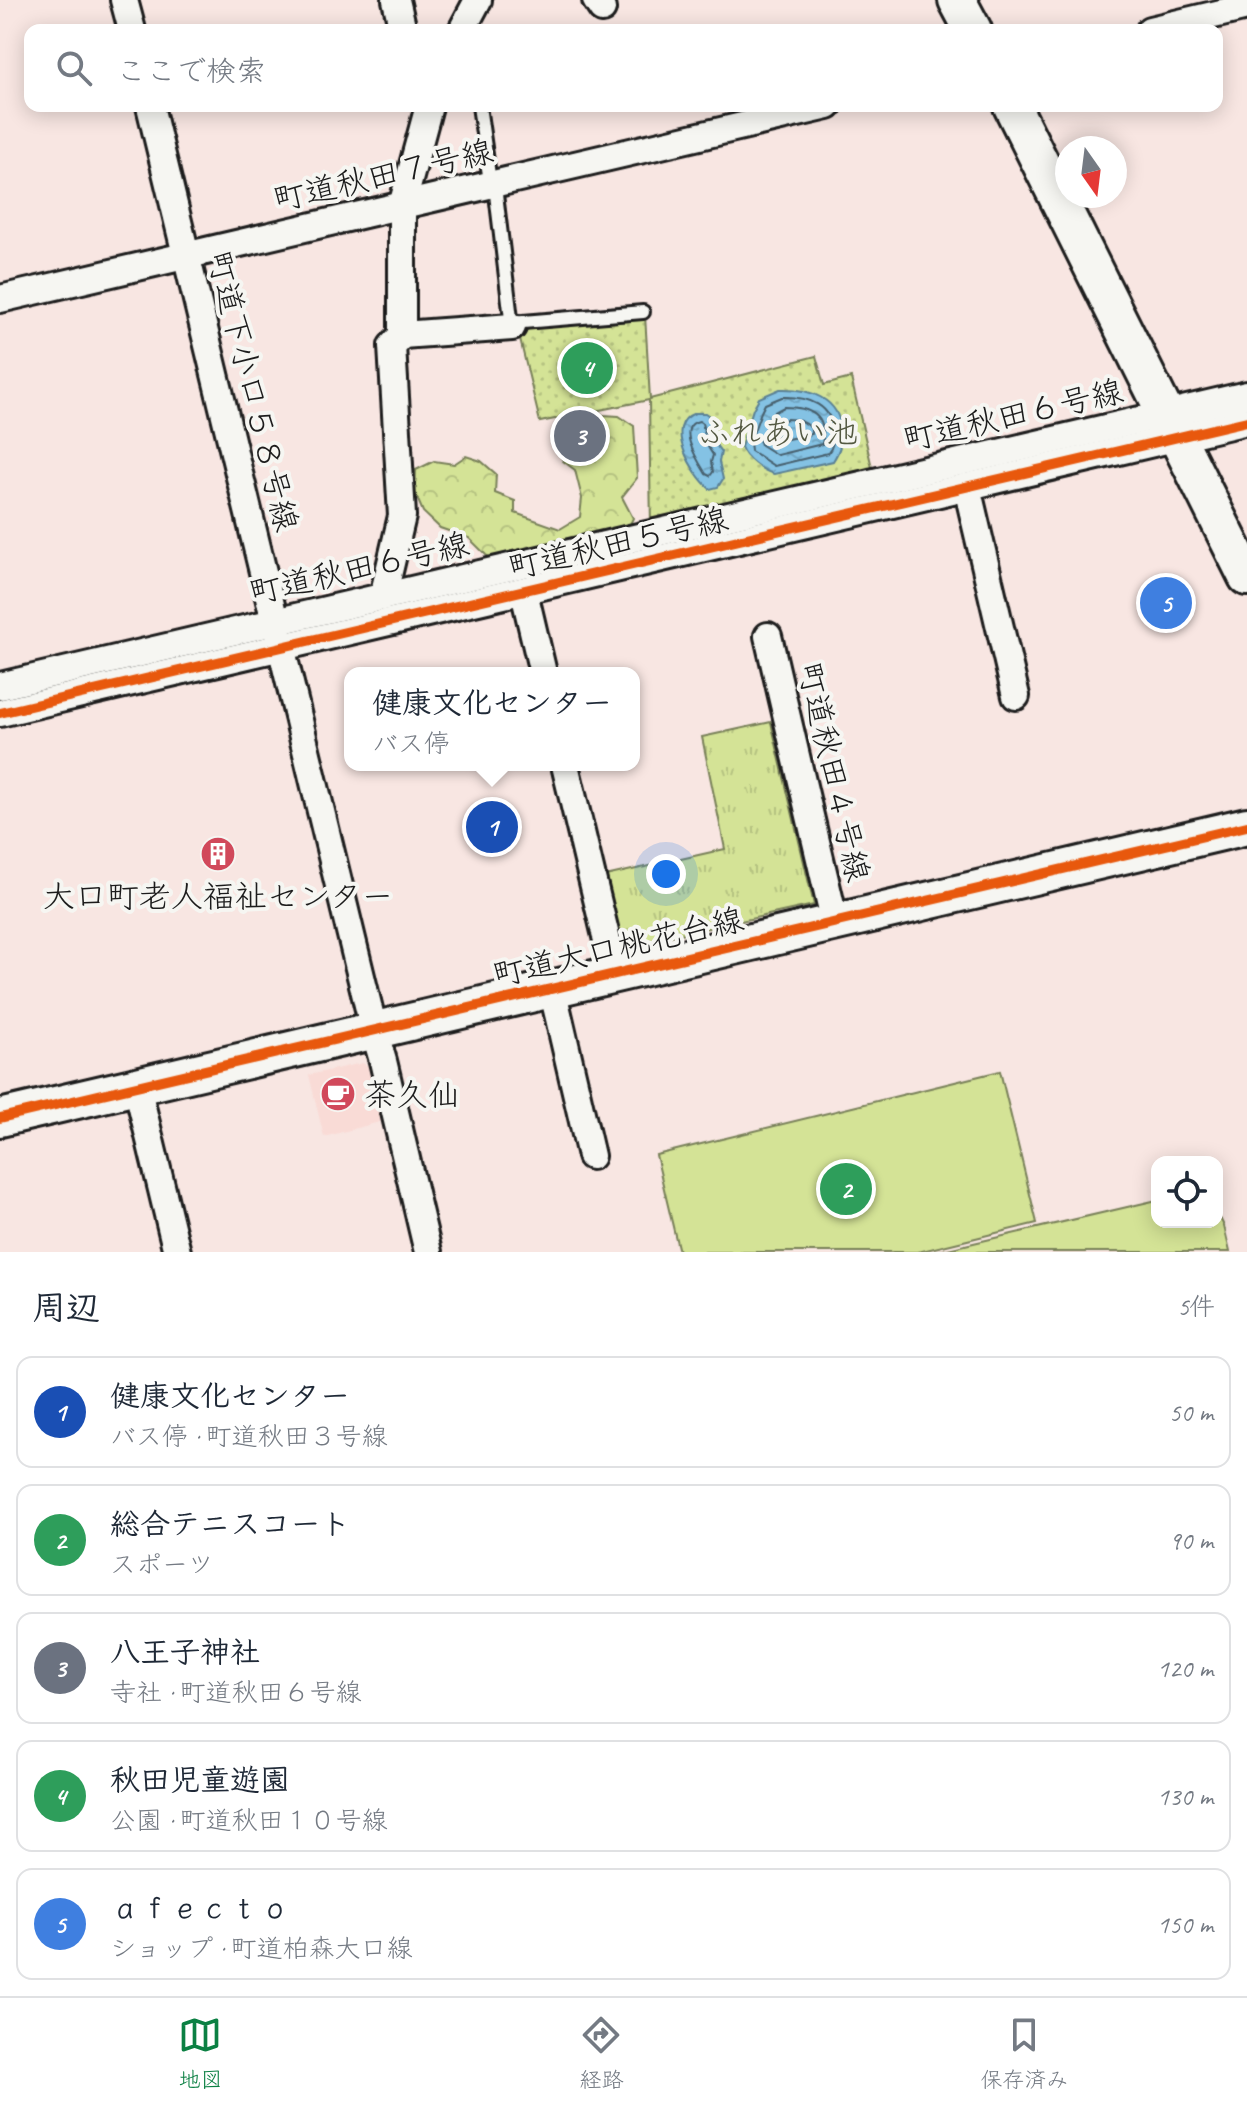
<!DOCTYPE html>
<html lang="ja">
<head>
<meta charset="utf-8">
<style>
  :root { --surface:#fff; --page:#f6f6f7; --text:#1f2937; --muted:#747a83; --line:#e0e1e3; --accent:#0b8043 }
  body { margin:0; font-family:Caveat,"Klee One",sans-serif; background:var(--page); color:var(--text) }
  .controls { position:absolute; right:24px; bottom:24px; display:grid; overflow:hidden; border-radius:16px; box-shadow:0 4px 20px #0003 }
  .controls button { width:72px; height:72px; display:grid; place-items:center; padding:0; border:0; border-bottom:2px solid var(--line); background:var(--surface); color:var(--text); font:40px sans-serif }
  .compass { position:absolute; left:1055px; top:136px; width:72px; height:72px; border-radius:50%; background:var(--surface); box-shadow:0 4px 20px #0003; rotate:166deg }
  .you { position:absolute; left:666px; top:874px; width:28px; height:28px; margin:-20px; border:6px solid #fff; border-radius:50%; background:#1a73e8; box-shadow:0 0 0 12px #1a73e833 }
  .badge { display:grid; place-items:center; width:52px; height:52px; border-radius:50%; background:var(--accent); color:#fff; font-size:26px; font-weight:700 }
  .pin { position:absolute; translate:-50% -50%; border:4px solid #fff; box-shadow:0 2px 8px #0006 }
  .popup { position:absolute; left:344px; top:667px; width:296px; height:104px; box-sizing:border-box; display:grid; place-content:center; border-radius:16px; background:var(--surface); filter:drop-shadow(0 2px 6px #0005); font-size:26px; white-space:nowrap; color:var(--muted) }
  .popup b { font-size:30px; color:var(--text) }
  .popup::after { content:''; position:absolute; left:50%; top:100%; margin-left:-16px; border:16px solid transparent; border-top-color:var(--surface) }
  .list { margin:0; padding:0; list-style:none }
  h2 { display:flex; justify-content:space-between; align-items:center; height:104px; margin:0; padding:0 32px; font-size:34px }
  h2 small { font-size:26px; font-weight:400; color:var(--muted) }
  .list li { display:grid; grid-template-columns:52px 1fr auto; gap:24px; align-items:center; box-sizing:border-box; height:112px; margin:0 16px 16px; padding:0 16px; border:2px solid var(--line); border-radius:16px }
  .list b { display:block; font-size:30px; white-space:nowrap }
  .list p { margin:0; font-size:26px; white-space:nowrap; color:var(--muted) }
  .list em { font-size:26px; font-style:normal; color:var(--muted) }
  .icon { flex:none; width:44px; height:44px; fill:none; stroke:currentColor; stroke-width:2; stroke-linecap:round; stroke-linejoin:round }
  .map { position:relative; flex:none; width:1247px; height:1252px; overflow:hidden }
  .search { position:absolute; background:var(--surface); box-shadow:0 4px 20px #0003; left:24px; right:24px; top:24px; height:88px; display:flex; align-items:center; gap:20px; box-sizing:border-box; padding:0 28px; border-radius:16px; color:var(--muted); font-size:30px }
  .sheet { height:744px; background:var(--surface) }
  nav { display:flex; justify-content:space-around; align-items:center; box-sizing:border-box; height:112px; border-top:2px solid var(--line); background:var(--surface); font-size:22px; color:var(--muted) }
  nav a { display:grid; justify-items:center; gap:4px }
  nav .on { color:var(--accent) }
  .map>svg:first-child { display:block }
  .built { fill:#f9dbd6 }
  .grass { fill:url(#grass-tufts); stroke:#788059; stroke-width:2 }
  .forest { fill:url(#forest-crowns); stroke:#788059; stroke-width:2 }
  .park { fill:url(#park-dots); stroke:#788059; stroke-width:2 }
  .pitch { fill:#d4e396; stroke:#788059; stroke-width:2 }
  .water { fill:url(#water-ripples); stroke:#5a8094; stroke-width:2 }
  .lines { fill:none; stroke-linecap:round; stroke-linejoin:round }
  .shore { stroke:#465e6c; stroke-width:2 }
  .lane-casing { stroke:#1c1c1c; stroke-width:18 }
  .street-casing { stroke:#1c1c1c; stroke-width:32 }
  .secondary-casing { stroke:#1c1c1c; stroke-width:42 }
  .lane { stroke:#f6f6f2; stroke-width:12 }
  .street { stroke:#f6f6f2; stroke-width:26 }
  .secondary { stroke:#f6f6f2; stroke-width:36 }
  .cycleway-casing { stroke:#f6f6f2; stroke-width:15 }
  .cycleway { stroke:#e8590c; stroke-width:10 }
  .labels { text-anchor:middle; stroke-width:8; stroke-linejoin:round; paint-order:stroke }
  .street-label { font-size:32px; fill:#1c1c1c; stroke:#f6f6f2 }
  .park-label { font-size:32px; fill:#535841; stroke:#f6f6f2 }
  .poi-label { font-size:32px; fill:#1c1c1c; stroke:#f6f6f2 }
</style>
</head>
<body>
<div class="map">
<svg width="1247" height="1252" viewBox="0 0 1247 1252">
  <defs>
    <pattern id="grass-tufts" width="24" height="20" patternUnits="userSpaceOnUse" patternTransform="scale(2)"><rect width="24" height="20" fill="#d4e396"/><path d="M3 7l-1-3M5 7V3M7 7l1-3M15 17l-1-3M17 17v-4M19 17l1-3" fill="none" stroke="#b5c281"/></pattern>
    <pattern id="forest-crowns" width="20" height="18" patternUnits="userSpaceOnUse" patternTransform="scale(2)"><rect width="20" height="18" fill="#d4e396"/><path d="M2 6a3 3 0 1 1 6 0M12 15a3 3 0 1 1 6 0" fill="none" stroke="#b5c281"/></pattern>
    <pattern id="park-dots" width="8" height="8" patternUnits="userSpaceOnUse" patternTransform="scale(2)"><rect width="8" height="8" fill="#d4e396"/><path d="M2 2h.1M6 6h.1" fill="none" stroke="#b5c281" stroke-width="1.8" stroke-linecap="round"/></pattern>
    <pattern id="water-ripples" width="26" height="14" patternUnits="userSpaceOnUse" patternTransform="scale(2)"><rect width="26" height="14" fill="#84c2e4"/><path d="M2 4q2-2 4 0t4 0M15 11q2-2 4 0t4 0" fill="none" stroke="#71a6c3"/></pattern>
  </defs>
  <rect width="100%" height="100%" fill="#f8e6e2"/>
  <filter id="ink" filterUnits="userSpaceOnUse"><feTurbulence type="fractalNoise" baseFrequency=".0125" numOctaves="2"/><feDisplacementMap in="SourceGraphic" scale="16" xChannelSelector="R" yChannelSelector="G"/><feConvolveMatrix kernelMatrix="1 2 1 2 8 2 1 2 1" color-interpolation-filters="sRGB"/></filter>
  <g filter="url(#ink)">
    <path class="built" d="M362,1063L371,1067L383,1121L324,1137L309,1075Z"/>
    <path class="grass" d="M771,722L814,905L630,945L616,935L601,877L725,849L702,737Z"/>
    <path class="forest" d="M584,401L603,415L619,416L634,426L637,478L622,497L633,518L623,539L509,569L486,555L469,538L440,528L423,512L415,493L416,470L434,461L454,464L466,456L481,461L496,474L495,493L515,501V513L560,529L580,517L582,498L575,470L563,461L554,436L562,408Z"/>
    <path class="park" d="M645,315L650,399L816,356L824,385L851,378L874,476L651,528L649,400L540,422L517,327Z"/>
    <g class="pitch">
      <path d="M1000,1071L1037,1223L918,1252H679L656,1155Z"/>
      <path d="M1157,1200V1222H1217V1212L1224,1226L1230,1252H935Z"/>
    </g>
    <g class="water">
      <path d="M780,389C808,388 840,398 841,431C842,443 840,450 833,461L774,474C762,471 745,458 741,447L753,409L759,398Z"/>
      <path d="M695,413H705L708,415L716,445L721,452L719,462L723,479L718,487L710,489C693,474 662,425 695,413Z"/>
    </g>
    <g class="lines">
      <g class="shore">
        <path d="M782,397C808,396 834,405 833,435C833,442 833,447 828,453L774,466L751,451L750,441L761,412L765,404Z"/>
        <path d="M784,407C810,407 828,415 822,444L777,455L761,445L760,441L771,414Z"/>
        <path d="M786,419C795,419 805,421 811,428V434L778,441L775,437L781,423Z"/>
        <path d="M699,421L702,423L708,447L713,455L711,462L713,472L710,476L706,474C698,461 675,426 699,421Z"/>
      </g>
      <defs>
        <g id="lane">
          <path d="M479,106L489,175L496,194L512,327"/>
          <path d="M511,323L643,312"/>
        </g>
        <g id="street">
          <path d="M124,0L132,30"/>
          <path d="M396,0L403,30"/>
          <path d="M596,0L602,9"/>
          <path d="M462,30L478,0"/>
          <path d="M1150,30L1247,7"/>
          <path d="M150,106L374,1030L383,1061L428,1252"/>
          <path d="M0,299L828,106"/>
          <path d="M402,335L512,327"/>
          <path d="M967,487L1016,696"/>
          <path d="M524,592L543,673"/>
          <path d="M383,597L402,516L392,346L402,335V206L429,106"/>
          <path d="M768,636L835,923"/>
          <path d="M0,686L1247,395"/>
          <path d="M0,713L1247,421"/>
          <path d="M565,765L615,974"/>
          <path d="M552,988L591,1156"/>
          <path d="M137,1086L177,1252"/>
        </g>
        <g id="secondary">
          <path d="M957,0L973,30"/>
          <path d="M1012,106L1247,577"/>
          <path d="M0,1118L1247,826"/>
        </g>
      </defs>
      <use href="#lane" class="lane-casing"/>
      <use href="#street" class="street-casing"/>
      <use href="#secondary" class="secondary-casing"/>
      <use href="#lane" class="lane"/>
      <use href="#street" class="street"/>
      <use href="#secondary" class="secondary"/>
      <defs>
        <g id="cycleway">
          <path d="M0,713L1247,421"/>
          <path d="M0,1118L1247,826"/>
        </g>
      </defs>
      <use href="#cycleway" class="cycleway-casing"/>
      <use href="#cycleway" class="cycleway"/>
    </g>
  </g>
  <defs>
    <symbol id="building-disc" viewBox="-11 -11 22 22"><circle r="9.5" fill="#d1495b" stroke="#f6f6f2"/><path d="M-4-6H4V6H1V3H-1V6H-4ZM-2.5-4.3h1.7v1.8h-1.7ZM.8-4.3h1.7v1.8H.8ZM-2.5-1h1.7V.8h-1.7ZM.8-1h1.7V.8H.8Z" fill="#fff"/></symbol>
    <symbol id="cafe-disc" viewBox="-11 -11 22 22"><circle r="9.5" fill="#d1495b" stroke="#f6f6f2"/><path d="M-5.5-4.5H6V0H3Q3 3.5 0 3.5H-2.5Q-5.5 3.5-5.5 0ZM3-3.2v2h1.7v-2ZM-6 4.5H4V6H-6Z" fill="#fff"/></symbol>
  </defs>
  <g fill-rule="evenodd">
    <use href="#building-disc" x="198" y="834" width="40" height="40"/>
    <use href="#cafe-disc" x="318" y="1074" width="40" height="40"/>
  </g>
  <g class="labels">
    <g class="street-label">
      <text transform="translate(383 175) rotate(-13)" y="11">町道秋田７号線</text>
      <text transform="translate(253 391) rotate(76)" y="11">町道下小口５８号線</text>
      <text transform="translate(1013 415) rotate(-13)" y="11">町道秋田６号線</text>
      <text transform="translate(618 543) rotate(-13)" y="11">町道秋田５号線</text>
      <text transform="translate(359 568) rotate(-13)" y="11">町道秋田６号線</text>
      <text transform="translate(834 772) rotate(77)" y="11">町道秋田４号線</text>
      <text transform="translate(618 947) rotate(-13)" y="11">町道大口桃花台線</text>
    </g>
    <g class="park-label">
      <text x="778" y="443">ふれあい池</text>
    </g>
    <g class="poi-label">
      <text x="218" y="907">大口町老人福祉センター</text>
      <text x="364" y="1105" text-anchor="start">茶久仙</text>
    </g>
  </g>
</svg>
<div class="controls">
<button><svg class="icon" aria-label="locate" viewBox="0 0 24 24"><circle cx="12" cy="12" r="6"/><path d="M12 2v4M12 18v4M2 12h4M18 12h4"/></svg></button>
</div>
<svg class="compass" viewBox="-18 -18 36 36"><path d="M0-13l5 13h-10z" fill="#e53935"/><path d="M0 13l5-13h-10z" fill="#747a83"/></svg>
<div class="you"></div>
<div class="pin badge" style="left:492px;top:827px;background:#1a4fb4">1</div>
<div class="popup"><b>健康文化センター</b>バス停</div>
<div class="pin badge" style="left:846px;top:1189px;background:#2e9e5b">2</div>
<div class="pin badge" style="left:580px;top:436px;background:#6b7280">3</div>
<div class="pin badge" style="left:587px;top:368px;background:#2e9e5b">4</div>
<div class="pin badge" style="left:1166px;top:603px;background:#3f7fe0">5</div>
<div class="search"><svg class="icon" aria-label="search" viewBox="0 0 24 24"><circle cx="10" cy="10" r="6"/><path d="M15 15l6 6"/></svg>ここで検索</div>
</div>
<section class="sheet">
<h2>周辺<small>5件</small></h2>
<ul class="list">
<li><span class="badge" style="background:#1a4fb4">1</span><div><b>健康文化センター</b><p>バス停 · 町道秋田３号線</p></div><em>50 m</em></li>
<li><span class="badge" style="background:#2e9e5b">2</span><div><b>総合テニスコート</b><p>スポーツ</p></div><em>90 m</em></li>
<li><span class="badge" style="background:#6b7280">3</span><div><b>八王子神社</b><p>寺社 · 町道秋田６号線</p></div><em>120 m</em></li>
<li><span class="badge" style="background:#2e9e5b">4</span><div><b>秋田児童遊園</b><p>公園 · 町道秋田１０号線</p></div><em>130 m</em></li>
<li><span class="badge" style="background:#3f7fe0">5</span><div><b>ａｆｅｃｔｏ</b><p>ショップ · 町道柏森大口線</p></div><em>150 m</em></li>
</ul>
</section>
<nav>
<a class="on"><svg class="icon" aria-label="map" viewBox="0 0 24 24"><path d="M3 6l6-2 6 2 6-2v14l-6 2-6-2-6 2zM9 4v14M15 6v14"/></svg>地図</a>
<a><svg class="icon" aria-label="directions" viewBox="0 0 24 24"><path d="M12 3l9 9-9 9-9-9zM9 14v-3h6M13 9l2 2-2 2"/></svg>経路</a>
<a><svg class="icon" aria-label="saved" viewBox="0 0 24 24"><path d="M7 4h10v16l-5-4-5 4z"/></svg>保存済み</a>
</nav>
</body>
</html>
